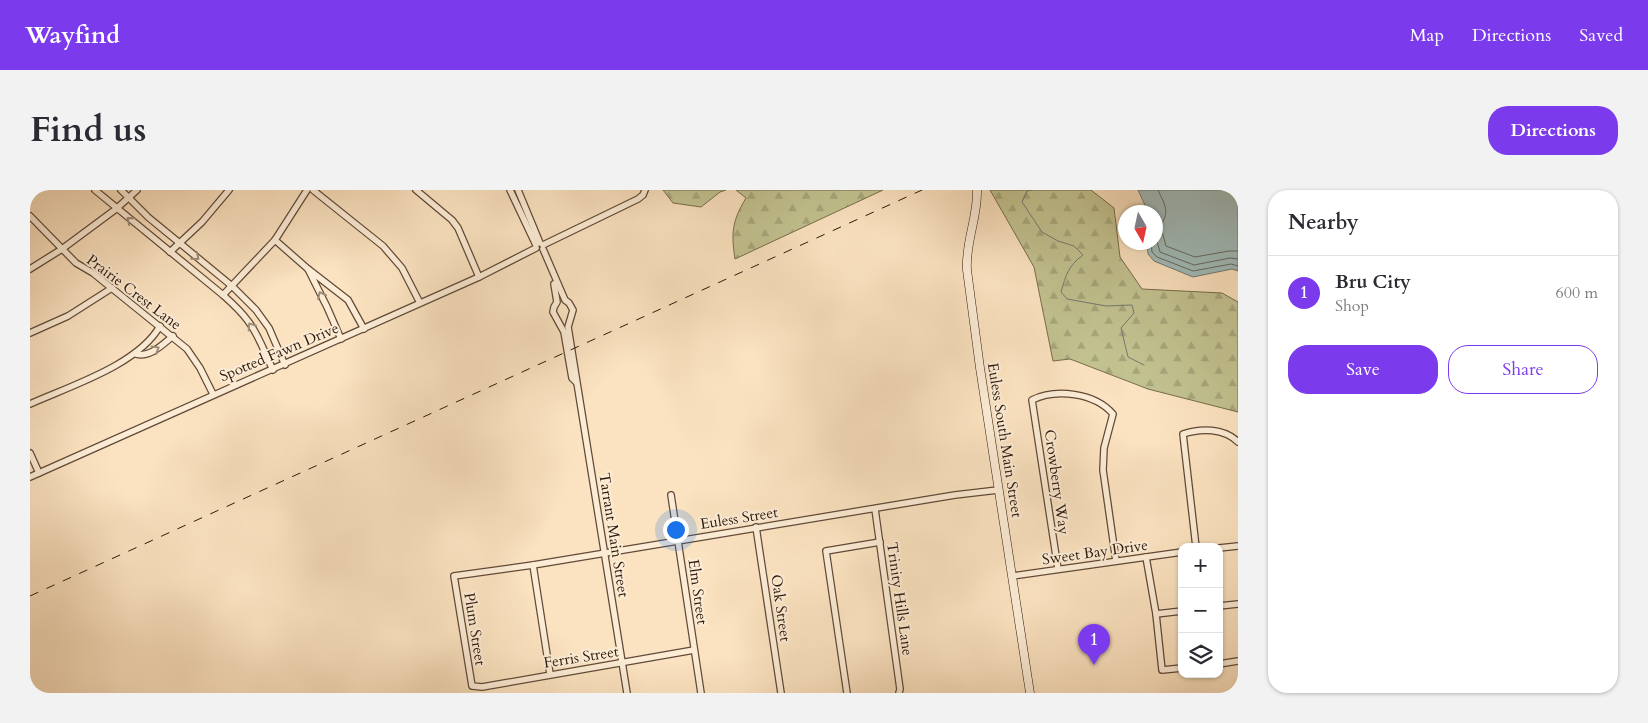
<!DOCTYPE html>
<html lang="en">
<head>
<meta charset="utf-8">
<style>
  :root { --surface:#fff; --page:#f2f2f3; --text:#2b2b33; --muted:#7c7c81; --line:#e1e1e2; --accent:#7c3aed }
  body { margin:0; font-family:Cardo,serif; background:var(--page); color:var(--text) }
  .controls { position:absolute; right:15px; bottom:15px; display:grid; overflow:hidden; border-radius:10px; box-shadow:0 1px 4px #0004 }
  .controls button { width:45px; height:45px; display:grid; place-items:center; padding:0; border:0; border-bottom:1px solid var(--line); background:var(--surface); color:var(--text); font:25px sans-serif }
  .compass { position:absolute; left:1088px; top:15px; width:45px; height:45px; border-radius:50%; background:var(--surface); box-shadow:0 1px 4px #0004; rotate:171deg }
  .you { position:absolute; left:645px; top:339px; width:18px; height:18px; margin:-12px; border:4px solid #fff; border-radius:50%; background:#1a73e8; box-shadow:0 0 0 8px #1a73e833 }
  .badge { display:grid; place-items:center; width:32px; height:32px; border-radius:50%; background:var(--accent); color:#fff; font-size:16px; font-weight:700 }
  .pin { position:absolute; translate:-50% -41px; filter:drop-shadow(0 1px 2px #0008) }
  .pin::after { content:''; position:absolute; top:26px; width:18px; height:15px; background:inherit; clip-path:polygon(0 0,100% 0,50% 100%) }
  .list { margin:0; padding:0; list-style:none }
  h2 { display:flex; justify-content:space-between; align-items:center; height:65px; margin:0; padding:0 20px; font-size:21px }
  h2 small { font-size:16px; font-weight:400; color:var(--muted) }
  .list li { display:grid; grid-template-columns:32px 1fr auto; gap:15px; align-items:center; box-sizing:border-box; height:75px; padding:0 20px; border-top:1px solid var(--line) }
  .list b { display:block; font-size:19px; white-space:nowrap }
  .list p { margin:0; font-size:16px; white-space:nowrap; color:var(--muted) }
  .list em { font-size:16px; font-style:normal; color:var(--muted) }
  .actions { display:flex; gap:10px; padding:15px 20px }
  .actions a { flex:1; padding:11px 0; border:1px solid var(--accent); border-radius:20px; text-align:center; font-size:18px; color:var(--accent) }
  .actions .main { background:var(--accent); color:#fff }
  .icon { flex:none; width:28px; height:28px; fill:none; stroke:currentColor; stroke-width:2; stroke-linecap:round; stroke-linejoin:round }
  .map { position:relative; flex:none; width:1208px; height:503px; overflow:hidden; border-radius:20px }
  header { display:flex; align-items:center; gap:30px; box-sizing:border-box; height:70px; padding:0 25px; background:var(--accent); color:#fff }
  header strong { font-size:24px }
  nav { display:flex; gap:28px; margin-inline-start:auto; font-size:18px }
  .intro { display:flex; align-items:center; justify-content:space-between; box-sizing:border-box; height:120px; padding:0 30px }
  h1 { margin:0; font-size:35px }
  .button { padding:12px 22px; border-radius:20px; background:var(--accent); color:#fff; font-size:18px; font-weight:700 }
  main { display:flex; gap:30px; padding:0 30px }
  aside { flex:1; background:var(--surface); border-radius:20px; box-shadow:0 1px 4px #0004 }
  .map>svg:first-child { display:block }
  .forest { fill:url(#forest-firs); stroke:#776d4c }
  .water { fill:#a1bcbb; stroke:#727a74 }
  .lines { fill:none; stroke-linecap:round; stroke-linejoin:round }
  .shore { stroke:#666a62; stroke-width:1 }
  .stream { stroke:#727a74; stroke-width:1 }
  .street-casing { stroke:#604a37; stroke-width:8 }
  .secondary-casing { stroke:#2c1809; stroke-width:9 }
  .street { stroke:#fcecd6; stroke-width:5.5 }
  .secondary { stroke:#fcecd6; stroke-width:8 }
  .rail { stroke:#2c1809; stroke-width:1; stroke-dasharray:9 9; stroke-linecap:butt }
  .oneway { stroke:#9e8d7a }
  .labels { text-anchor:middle; stroke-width:4; stroke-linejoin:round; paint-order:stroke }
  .street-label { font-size:15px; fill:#2c1809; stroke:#fcecd6 }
</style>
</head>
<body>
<header>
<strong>Wayfind</strong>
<nav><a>Map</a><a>Directions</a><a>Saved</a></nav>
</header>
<div class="intro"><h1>Find us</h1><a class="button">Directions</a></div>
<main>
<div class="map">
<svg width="1208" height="503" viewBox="0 0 1208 503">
  <defs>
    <pattern id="forest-firs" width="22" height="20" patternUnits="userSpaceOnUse" patternTransform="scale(1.25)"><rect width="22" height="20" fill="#c2c290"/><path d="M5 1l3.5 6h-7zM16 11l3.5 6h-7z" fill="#a7a67b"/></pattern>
  </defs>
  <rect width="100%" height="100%" fill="#fbe2c0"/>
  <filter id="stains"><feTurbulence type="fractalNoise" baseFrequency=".004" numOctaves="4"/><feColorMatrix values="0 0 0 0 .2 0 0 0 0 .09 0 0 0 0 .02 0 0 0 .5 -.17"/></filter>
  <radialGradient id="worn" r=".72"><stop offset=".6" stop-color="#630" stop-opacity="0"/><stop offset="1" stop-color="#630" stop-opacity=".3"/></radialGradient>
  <g class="forest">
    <path d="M633,0H696L690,2L671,17L643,13Z"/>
    <path d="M706,0H853L705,69C701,43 702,31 716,8Z"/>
    <path d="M960,0H1061L1084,18L1090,67L1112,99L1192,103L1208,112V222L1118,199L1040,169L1023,171L1004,77Z"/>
  </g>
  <path class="water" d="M1108,0H1208V81L1202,79L1163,87L1124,71L1118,64L1117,53L1126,52V22H1118Z"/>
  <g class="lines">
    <g class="shore">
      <path d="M1128,0C1136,17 1140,22 1129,38L1133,45L1136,56L1165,67L1199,61H1208"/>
      <path d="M1126,47L1130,62L1164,75L1200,68L1208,69"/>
      <path d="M1121,52L1122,62L1127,67L1163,81L1201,74L1208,76"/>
    </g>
    <path class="stream" d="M1002,0L997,1L992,12L1012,42L1028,51L1044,56L1053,65C1038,76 1036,85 1031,102L1037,109L1076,116L1102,115L1104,123L1091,138L1098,167L1114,175"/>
    <defs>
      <g id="street">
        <path d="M65,0L193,105C202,113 211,121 218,131C229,145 235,164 243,180"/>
        <path d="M91,0L118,27L202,96L226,120L239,138L255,175"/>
        <path d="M283,0L353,56L372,78L390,113"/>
        <path d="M386,0L422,30L428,38L449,87"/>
        <path d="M480,0L506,55"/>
        <path d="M488,0L510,53"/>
        <path d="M0,26L46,73L63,83L157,159L170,178L183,204"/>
        <path d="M245,50L278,79"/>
        <path d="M513,55L608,9L613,5L615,0"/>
        <path d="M513,59L535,110L539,113L543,120L538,137L597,503"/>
        <path d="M140,62L172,32L199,0"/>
        <path d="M0,79L32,59L86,19L107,0"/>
        <path d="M524,94L527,112L524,117L523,122L534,142L542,188L546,192"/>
        <path d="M193,105L245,50L277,0"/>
        <path d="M0,143L38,126L82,98"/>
        <path d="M311,149L297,117L278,79L318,110L334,139"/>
        <path d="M106,164C120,168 133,154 143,146"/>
        <path d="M0,214C40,196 108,175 130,136"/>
        <path d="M0,263L9,283"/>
        <path d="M0,287L449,87L506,58"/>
        <path d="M641,305L671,503"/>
        <path d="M845,319L870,499L869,503"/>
        <path d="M726,337L751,503"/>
        <path d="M1166,357L1153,244C1171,238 1194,238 1208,252"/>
        <path d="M1189,358L1208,356"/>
        <path d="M1116,367L1126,424L1132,480L1152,478"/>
        <path d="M503,375L520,484"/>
        <path d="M1028,379L1002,210C1026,198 1065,203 1083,224L1074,258L1073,280L1086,371"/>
        <path d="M982,386L1152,362"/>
        <path d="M1189,416L1208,414"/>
        <path d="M1126,424L1152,421"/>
        <path d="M664,460L452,497L442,496L424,386L503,375L925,305L968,300"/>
        <path d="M1189,474L1208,471"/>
        <path d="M817,503L796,361L850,352"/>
      </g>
      <path id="secondary" d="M947,0C948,27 935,53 937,80L950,178L1000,503"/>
    </defs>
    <use href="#street" class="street-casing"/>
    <use href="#secondary" class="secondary-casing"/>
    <use href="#street" class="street"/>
    <use href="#secondary" class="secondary"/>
    <path class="rail" d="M0,406L892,0"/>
  </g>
  <defs><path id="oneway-chevron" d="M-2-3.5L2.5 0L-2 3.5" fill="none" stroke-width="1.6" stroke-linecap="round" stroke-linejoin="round" transform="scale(1.25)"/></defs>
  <g class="oneway">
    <use href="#oneway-chevron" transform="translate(100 30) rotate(-141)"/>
    <use href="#oneway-chevron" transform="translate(166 67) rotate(39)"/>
    <use href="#oneway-chevron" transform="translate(291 105) rotate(-117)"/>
    <use href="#oneway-chevron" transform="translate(221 136) rotate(-123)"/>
    <use href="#oneway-chevron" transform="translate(126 159) rotate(-31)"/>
  </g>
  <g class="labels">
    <g class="street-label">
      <text transform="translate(104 102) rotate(37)" y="5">Prairie Crest Lane</text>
      <text transform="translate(249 162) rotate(-23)" y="5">Spotted Fawn Drive</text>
      <text transform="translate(975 250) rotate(81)" y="5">Euless South Main Street</text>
      <text transform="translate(1027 292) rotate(82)" y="5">Crowberry Way</text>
      <text transform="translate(709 328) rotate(-9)" y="5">Euless Street</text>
      <text transform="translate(584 345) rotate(81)" y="5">Tarrant Main Street</text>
      <text transform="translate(1065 362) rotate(-8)" y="5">Sweet Bay Drive</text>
      <text transform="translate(668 402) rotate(82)" y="5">Elm Street</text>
      <text transform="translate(870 409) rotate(82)" y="5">Trinity Hills Lane</text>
      <text transform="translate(751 418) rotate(82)" y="5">Oak Street</text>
      <text transform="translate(445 439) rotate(81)" y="5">Plum Street</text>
      <text transform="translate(551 467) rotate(-9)" y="5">Ferris Street</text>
    </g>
  </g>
  <rect width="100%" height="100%" filter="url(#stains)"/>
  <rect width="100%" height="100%" fill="url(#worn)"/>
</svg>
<div class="controls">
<button>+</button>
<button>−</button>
<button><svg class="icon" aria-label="layers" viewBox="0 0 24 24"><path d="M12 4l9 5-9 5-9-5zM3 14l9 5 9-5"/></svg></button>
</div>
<svg class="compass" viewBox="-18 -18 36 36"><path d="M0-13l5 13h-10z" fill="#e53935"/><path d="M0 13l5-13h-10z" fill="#7c7c81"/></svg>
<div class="you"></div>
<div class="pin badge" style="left:1064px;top:475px">1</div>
</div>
<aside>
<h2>Nearby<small></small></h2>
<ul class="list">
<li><span class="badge">1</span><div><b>Bru City</b><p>Shop</p></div><em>600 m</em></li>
</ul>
<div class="actions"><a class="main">Save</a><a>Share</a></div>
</aside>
</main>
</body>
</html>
